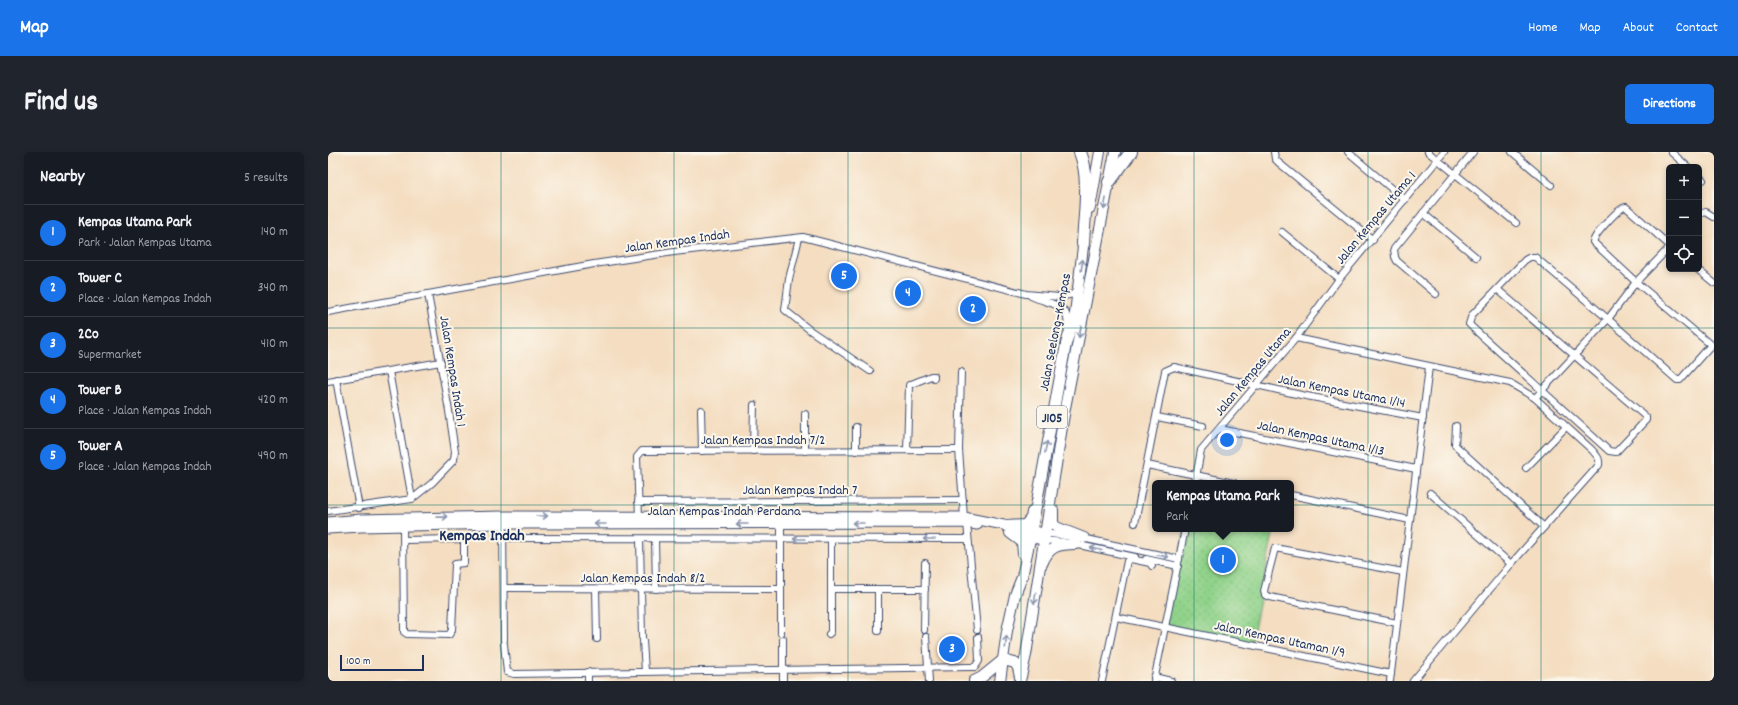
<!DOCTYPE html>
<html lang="en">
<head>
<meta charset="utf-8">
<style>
  :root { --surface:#171b24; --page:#20242c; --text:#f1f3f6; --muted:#9ea1a6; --line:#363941; --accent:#1a73e8 }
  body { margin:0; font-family:Dekko,sans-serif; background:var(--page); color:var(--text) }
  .controls { position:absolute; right:12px; top:12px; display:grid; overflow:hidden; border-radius:6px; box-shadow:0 2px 6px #0003 }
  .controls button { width:36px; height:36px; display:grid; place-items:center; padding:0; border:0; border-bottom:1px solid var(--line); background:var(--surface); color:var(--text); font:20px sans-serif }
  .scale { position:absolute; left:12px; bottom:10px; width:84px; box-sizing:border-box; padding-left:4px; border:2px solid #1b2f5e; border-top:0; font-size:11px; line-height:14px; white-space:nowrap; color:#1b2f5e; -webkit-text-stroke:3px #fbf7ec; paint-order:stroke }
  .you { position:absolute; left:899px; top:288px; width:14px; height:14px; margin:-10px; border:3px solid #fff; border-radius:50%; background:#1a73e8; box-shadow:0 0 0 6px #1a73e833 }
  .badge { display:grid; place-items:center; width:26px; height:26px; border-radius:50%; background:var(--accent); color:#fff; font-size:13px; font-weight:700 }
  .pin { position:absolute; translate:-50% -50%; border:2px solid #fff; box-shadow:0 1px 4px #0006 }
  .popup { position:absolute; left:824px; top:328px; width:142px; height:52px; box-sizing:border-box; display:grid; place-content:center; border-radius:6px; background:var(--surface); filter:drop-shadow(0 1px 3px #0005); font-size:13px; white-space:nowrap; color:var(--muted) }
  .popup b { font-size:15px; color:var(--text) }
  .popup::after { content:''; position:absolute; left:50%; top:100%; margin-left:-8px; border:8px solid transparent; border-top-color:var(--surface) }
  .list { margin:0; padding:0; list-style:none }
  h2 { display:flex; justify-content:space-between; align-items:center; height:52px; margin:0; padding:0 16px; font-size:17px }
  h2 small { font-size:13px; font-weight:400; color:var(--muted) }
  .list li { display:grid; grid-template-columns:26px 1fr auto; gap:12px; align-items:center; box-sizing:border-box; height:56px; padding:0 16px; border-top:1px solid var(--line) }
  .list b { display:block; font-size:15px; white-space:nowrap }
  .list p { margin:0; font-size:13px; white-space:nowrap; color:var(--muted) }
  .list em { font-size:13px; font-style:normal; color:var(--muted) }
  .icon { flex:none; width:22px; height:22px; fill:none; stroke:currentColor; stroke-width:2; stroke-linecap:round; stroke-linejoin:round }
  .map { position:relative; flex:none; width:1386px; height:529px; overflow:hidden; border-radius:6px }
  header { display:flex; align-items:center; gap:24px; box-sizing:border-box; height:56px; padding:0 20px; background:var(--accent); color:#fff }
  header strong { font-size:19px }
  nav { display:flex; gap:22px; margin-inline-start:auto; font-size:14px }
  .intro { display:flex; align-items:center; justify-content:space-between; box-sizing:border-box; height:96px; padding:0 24px }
  h1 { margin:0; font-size:28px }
  .button { padding:10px 18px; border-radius:6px; background:var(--accent); color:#fff; font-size:14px; font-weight:700 }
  main { display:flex; gap:24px; padding:0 24px }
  aside { flex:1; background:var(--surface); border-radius:6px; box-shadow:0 2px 6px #0003 }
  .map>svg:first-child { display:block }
  .park { fill:url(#park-dots); stroke:#568174 }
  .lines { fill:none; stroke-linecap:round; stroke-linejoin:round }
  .street-casing { stroke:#3c496d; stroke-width:8 }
  .secondary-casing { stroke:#3c496d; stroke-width:11 }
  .primary-casing { stroke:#3c496d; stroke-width:12 }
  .highway-casing { stroke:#3c496d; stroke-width:14 }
  .street { stroke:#fff; stroke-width:6 }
  .secondary { stroke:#fff; stroke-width:9 }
  .primary { stroke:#fff; stroke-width:10 }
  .highway { stroke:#fff; stroke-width:12 }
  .oneway { stroke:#8d97ae }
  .grid { fill:none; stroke:#0f766e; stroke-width:1; stroke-opacity:0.55 }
  .labels { text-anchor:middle; stroke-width:4; stroke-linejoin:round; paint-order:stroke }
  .shield { fill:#fbf7ec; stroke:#5e6b89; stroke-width:1 }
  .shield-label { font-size:13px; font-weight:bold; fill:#1b2f5e }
  .street-label { font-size:14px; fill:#1b2f5e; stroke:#fbf7ec }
  .quarter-label { font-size:16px; font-weight:bold; fill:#1b2f5e; stroke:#fbf7ec }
</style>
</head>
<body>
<header>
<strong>Map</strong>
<nav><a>Home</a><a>Map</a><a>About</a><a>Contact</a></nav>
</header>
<div class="intro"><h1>Find us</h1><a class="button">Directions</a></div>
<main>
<aside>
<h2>Nearby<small>5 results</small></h2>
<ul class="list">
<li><span class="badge">1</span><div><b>Kempas Utama Park</b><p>Park · Jalan Kempas Utama</p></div><em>140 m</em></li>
<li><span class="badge">2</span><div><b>Tower C</b><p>Place · Jalan Kempas Indah</p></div><em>340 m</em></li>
<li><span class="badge">3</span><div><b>2Co</b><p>Supermarket</p></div><em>410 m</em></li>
<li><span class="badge">4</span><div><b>Tower B</b><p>Place · Jalan Kempas Indah</p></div><em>420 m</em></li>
<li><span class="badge">5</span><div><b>Tower A</b><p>Place · Jalan Kempas Indah</p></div><em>490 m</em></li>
</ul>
</aside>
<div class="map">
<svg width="1386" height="529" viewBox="0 0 1386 529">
  <defs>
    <pattern id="park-dots" width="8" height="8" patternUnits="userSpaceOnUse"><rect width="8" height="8" fill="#91d38b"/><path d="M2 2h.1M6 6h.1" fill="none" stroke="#7cb57a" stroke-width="1.8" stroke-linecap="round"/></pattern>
  </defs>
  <rect width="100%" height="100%" fill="#fbf7ec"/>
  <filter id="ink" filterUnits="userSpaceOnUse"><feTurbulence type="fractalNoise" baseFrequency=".025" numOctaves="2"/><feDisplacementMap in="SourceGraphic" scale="8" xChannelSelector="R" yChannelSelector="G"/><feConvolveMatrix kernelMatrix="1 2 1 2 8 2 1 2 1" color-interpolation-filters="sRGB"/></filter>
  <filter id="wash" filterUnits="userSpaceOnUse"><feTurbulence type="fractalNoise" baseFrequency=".012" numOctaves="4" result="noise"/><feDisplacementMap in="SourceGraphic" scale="16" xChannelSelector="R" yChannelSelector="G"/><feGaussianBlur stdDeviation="0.9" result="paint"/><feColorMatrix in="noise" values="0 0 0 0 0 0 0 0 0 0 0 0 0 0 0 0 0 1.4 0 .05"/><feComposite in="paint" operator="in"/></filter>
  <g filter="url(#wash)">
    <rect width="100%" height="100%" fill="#f4ddc0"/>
    <path class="park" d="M857,377H946L923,493L837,475Z"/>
  </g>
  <g filter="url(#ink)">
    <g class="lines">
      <defs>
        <g id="street">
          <path d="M946,0L947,7L951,11L1045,88"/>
          <path d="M1020,0L1077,48"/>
          <path d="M1100,0L1188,71"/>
          <path d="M1184,0L1223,33"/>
          <path d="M1343,0L1360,15"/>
          <path d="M1371,24L1375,28"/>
          <path d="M1095,61L1148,105"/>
          <path d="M1371,62L1378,60L1386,65"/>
          <path d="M954,80L1011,127"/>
          <path d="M471,86L461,127L457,158L483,179L542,219"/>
          <path d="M1369,117L1386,131"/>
          <path d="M1169,137L1318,265V268L1288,300L1281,299L1146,177L1141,172L1144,163L1197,108L1202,105H1207L1280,167L1349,228H1352L1383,193L1308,130L1265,90C1267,82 1291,55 1298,55L1341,93"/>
          <path d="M1108,142L1069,109L1067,105L1066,97L1145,0"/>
          <path d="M703,144C721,153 743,149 739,176"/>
          <path d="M0,160L266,112L346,100L475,85L698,142L731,145L746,142L749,136"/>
          <path d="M968,186L1182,231L1207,246L1264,298C1269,304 1272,306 1271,313L1216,375"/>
          <path d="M61,219L84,347"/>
          <path d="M633,220L631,298L636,365"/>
          <path d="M8,227L31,356"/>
          <path d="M0,229L113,210"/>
          <path d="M1207,246L1280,167L1308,130L1341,96"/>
          <path d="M373,258L374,299"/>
          <path d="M829,265L875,274"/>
          <path d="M892,277L1088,317"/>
          <path d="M579,298L581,233L603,224H606V226"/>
          <path d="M425,299L426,253"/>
          <path d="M477,299V262"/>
          <path d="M528,299V275"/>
          <path d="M819,313L906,331"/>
          <path d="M1198,316L1238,275"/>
          <path d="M867,331L873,298L968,186L1011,127L1116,0"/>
          <path d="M1102,341L1183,412"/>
          <path d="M963,343L1082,368"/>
          <path d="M310,350L635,348"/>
          <path d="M0,359L84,347L104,331L126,308L127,300L121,259L100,142"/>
          <path d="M311,366L309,305L314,299L631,298"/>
          <path d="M175,369L176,488"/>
          <path d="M453,369V481"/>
          <path d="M639,371L649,478"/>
          <path d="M807,371L837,219L846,215L973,243L1095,266"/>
          <path d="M75,372L76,480L79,482L121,483L124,478L127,412L136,411V389L130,387L76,388"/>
          <path d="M716,381L744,385"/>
          <path d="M175,386L640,387"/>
          <path d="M754,386L851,407"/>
          <path d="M312,387L314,485"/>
          <path d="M327,387L328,437"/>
          <path d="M715,388L735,390"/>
          <path d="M746,392L807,405"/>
          <path d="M818,407L850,414"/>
          <path d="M176,436L453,437"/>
          <path d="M268,437L269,487"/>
          <path d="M503,437H597"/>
          <path d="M788,465L1063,522"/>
          <path d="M1069,471L942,445L937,443L936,439L947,396L1075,420"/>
          <path d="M596,478L597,411"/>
          <path d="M550,479V437"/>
          <path d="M501,482L503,480V387"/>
          <path d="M598,485L601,529"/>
          <path d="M455,487V529"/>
          <path d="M315,489L317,519"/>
          <path d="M176,492L179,520L186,522L642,515H647L651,509L650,485"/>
          <path d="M260,520V529"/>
          <path d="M826,525L843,529"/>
          <path d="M774,529L799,409L803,407L822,411L824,414"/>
          <path d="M826,529L857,377"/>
          <path d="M1062,529L1101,215"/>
          <path d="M1085,529L1183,412L1216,375L1127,293L1128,274"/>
        </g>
        <g id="secondary">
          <path d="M0,370L33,367L175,364L636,365L716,381"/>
          <path d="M0,377L33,375L175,372L639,371L649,373"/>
          <path d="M683,381L715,388"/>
        </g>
        <g id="primary">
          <path d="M762,56L772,0"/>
          <path d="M725,358V371L728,375L756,386"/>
          <path d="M678,374L697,373L703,366L704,360"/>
          <path d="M682,381L694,390L695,402"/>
          <path d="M714,412C721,394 730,392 748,392"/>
          <path d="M646,529L654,525L675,508L687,511L690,516L692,525"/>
          <path d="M672,529L679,479L687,443L694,425L702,387L738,192L747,162L756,86"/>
          <path d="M692,529L698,503L737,256L787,0"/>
        </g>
        <g id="highway">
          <path d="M752,0C763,28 756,63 755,92"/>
          <path d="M781,30L803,0"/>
        </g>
      </defs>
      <use href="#street" class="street-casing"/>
      <use href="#secondary" class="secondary-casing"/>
      <use href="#primary" class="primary-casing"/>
      <use href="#highway" class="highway-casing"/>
      <use href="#street" class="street"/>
      <use href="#secondary" class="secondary"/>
      <use href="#primary" class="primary"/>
      <use href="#highway" class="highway"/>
    </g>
    <defs><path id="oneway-shaft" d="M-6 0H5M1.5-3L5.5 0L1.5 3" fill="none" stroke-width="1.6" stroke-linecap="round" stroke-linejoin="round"/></defs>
    <g class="oneway">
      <use href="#oneway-shaft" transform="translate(777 52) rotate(100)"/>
      <use href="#oneway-shaft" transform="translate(754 113) rotate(-82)"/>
      <use href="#oneway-shaft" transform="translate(752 180) rotate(101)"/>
      <use href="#oneway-shaft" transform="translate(718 295) rotate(-79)"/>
      <use href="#oneway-shaft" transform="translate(214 364)"/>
      <use href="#oneway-shaft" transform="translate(114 365) rotate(-1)"/>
      <use href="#oneway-shaft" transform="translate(530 371) rotate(180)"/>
      <use href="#oneway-shaft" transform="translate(272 372) rotate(180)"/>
      <use href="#oneway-shaft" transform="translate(414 372) rotate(180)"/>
      <use href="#oneway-shaft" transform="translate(471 387) rotate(180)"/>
      <use href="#oneway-shaft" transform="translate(601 387) rotate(-180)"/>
      <use href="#oneway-shaft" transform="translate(768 397) rotate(-166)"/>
      <use href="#oneway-shaft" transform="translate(835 404) rotate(11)"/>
      <use href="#oneway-shaft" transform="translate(707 446) rotate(98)"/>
      <use href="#oneway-shaft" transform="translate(678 490) rotate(-83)"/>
    </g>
  </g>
  <path class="grid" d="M173,0V529M346,0V529M520,0V529M693,0V529M866,0V529M1040,0V529M1213,0V529M0,176H1386M0,353H1386"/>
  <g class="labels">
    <rect class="shield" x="709" y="254" width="30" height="22" rx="3"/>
    <g class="shield-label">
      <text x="724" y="270">J105</text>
    </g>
    <g class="street-label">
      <text transform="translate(1047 65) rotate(-50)" y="5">Jalan Kempas Utama 1</text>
      <text transform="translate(349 88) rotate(-8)" y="5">Jalan Kempas Indah</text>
      <text transform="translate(726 180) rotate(-79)" y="5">Jalan Seelong–Kempas</text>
      <text transform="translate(126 219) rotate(81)" y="5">Jalan Kempas Indah 1</text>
      <text transform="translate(924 219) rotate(-50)" y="5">Jalan Kempas Utama</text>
      <text transform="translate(1014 238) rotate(11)" y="5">Jalan Kempas Utama 1/14</text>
      <text transform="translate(993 285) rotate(12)" y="5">Jalan Kempas Utama 1/13</text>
      <text x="435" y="292">Jalan Kempas Indah 7/2</text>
      <text x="472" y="342">Jalan Kempas Indah 7</text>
      <text x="396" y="363">Jalan Kempas Indah Perdana</text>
      <text x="315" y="430">Jalan Kempas Indah 8/2</text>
      <text transform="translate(952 486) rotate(12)" y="5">Jalan Kempas Utaman 1/9</text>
    </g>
    <g class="quarter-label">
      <text x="154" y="388">Kempas Indah</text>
    </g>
  </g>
</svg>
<div class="controls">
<button>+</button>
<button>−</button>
<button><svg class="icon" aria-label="locate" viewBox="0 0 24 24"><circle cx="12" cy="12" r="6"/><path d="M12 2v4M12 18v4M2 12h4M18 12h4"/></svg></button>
</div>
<div class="scale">100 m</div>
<div class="you"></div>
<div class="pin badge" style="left:895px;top:408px">1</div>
<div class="popup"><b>Kempas Utama Park</b>Park</div>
<div class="pin badge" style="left:645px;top:157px">2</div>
<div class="pin badge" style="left:624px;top:497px">3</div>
<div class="pin badge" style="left:580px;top:141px">4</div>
<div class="pin badge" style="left:516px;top:124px">5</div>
</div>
</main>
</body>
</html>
